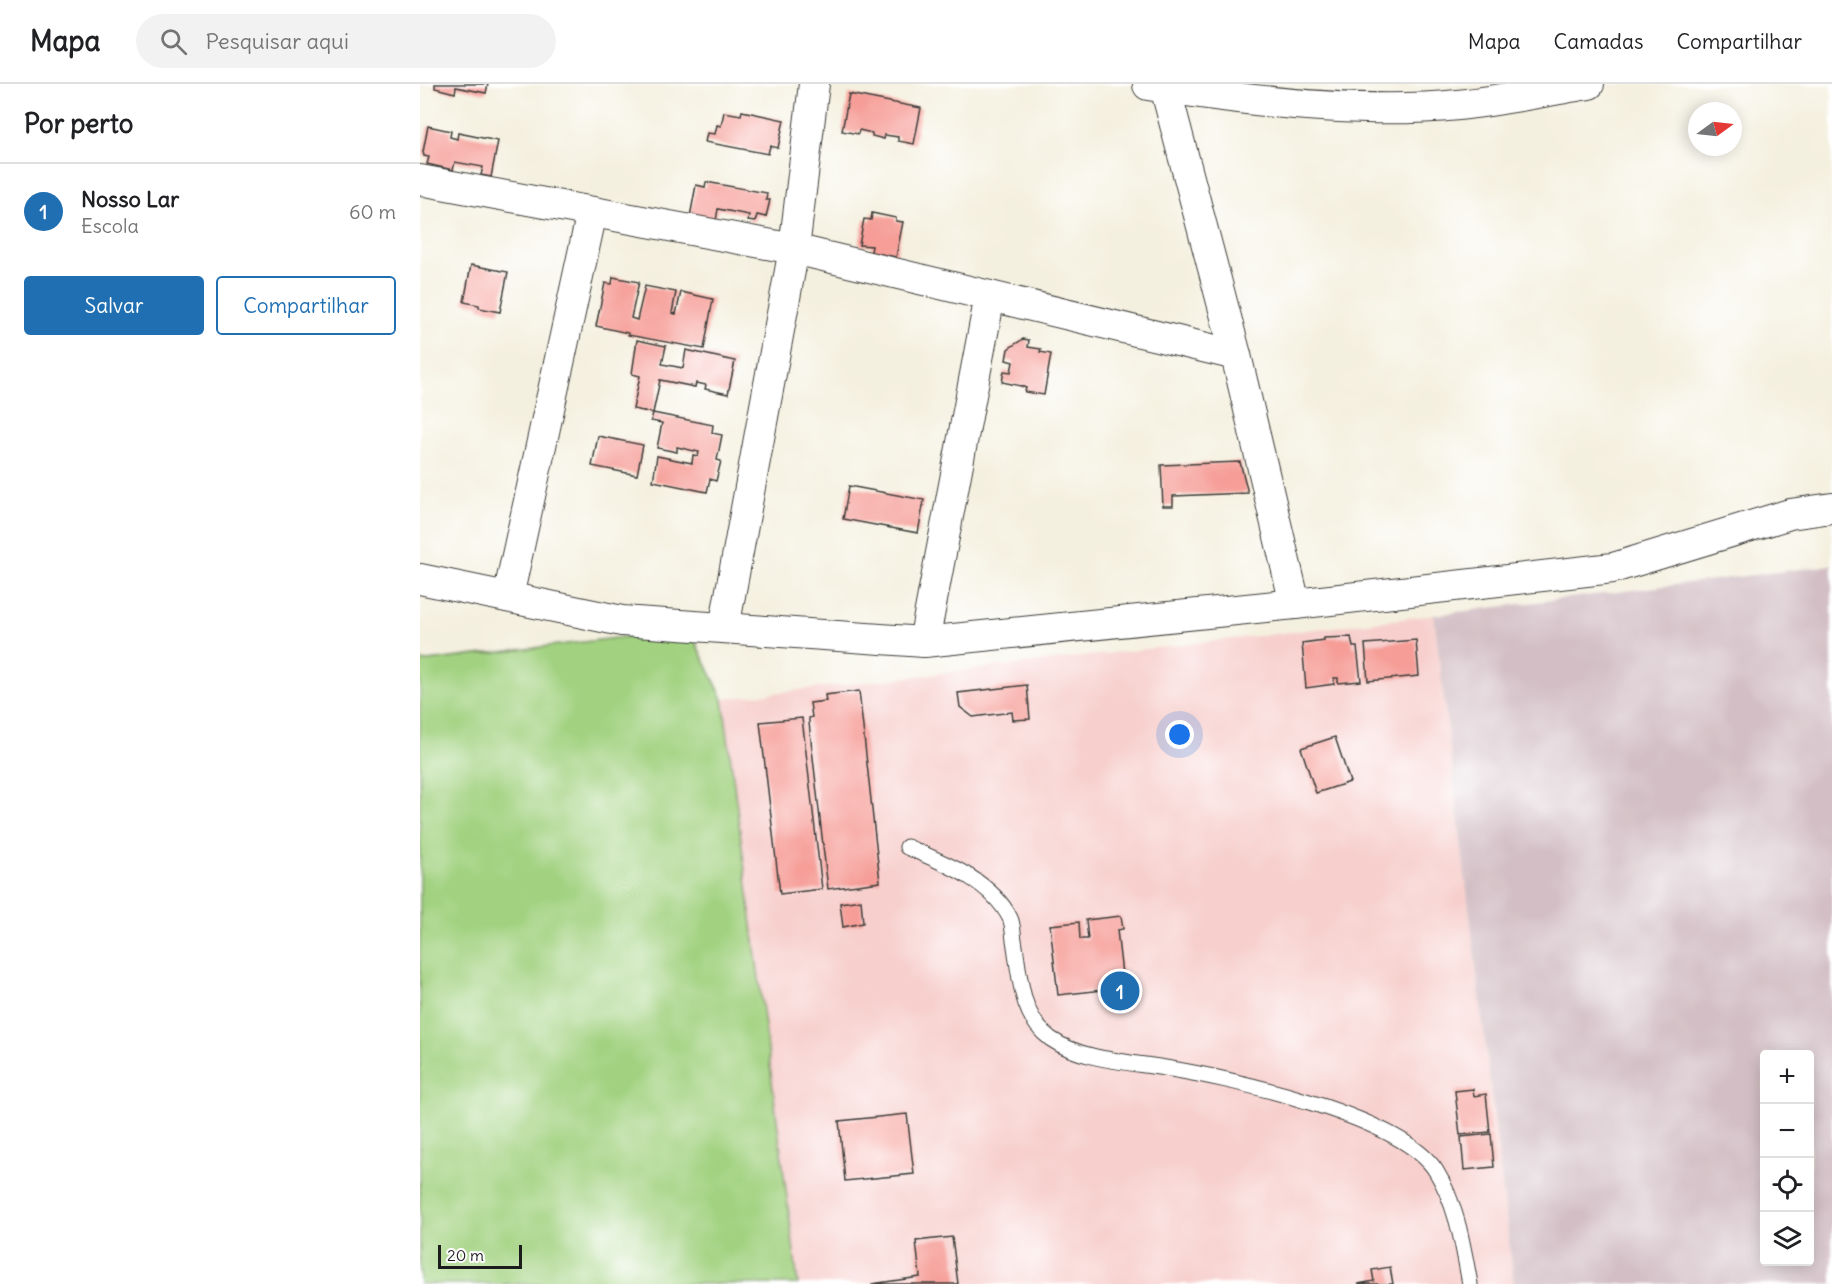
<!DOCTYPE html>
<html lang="pt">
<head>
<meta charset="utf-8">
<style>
  :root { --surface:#fff; --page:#f2f2f2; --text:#202124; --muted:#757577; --line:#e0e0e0; --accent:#1f6fb2 }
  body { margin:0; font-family:Delius,sans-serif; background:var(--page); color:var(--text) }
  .controls { position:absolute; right:18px; bottom:18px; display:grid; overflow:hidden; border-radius:6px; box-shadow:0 3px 15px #0003 }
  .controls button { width:54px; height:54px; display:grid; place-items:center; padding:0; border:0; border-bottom:2px solid var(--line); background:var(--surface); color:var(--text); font:30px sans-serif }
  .compass { position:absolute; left:1268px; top:18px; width:54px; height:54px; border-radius:50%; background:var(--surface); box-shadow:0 3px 15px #0003; rotate:75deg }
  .scale { position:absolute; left:18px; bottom:15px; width:84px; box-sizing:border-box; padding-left:6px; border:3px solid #1c1c1c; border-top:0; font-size:16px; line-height:21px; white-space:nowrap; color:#1c1c1c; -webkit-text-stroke:4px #fff; paint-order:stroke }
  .you { position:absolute; left:760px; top:651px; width:21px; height:21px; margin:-15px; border:4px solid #fff; border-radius:50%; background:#1a73e8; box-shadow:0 0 0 9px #1a73e833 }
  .badge { display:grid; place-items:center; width:39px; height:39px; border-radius:50%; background:var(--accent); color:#fff; font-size:20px; font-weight:700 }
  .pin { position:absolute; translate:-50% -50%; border:3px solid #fff; box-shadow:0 2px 6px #0006 }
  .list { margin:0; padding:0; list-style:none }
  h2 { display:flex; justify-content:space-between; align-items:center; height:78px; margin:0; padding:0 24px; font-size:26px }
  h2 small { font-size:20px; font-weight:400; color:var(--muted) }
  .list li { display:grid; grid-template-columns:39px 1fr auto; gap:18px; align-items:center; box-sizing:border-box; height:96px; padding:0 24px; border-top:2px solid var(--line) }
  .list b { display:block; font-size:22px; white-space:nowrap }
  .list p { margin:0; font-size:20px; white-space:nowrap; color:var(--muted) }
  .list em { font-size:20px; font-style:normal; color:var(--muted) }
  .actions { display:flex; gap:12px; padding:18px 24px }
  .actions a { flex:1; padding:14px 0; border:2px solid var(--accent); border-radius:6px; text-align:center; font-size:21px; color:var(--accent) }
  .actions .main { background:var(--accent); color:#fff }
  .icon { flex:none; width:33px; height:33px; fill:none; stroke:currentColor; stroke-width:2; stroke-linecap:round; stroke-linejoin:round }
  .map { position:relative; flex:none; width:1412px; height:1200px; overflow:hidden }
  header { display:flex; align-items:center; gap:36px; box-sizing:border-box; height:84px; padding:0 30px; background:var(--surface); border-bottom:2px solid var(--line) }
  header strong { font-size:28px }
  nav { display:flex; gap:33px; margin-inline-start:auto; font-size:21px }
  .search { width:420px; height:54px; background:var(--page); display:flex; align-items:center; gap:15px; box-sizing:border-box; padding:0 21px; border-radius:33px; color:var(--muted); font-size:22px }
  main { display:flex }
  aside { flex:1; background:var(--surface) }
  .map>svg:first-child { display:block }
  .built { fill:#f7d0ce }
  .industrial { fill:#d2bec4; fill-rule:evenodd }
  .green { fill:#a2d280; stroke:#5f774e; stroke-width:1.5 }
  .building { fill:#f69d97 }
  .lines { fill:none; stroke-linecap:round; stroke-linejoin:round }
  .lane-casing { stroke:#3c3c39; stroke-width:17 }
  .street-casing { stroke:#3c3c39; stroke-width:32 }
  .lane { stroke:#fff; stroke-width:15 }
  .street { stroke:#fff; stroke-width:30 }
</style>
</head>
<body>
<header>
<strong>Mapa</strong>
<div class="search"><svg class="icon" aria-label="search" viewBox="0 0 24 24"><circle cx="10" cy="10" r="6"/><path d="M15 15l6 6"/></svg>Pesquisar aqui</div>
<nav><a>Mapa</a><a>Camadas</a><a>Compartilhar</a></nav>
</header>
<main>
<aside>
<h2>Por perto<small></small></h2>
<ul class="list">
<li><span class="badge">1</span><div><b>Nosso Lar</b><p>Escola</p></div><em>60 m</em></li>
</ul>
<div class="actions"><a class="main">Salvar</a><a>Compartilhar</a></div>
</aside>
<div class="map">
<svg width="1412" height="1200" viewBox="0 0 1412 1200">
  <rect width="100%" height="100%" fill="#fff"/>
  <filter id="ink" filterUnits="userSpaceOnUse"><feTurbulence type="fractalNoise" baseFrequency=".0167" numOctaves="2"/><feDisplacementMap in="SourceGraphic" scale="12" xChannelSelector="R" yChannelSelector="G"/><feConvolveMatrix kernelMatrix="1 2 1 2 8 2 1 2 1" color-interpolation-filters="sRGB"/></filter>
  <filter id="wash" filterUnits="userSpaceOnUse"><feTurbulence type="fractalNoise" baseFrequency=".008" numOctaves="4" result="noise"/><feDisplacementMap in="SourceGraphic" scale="24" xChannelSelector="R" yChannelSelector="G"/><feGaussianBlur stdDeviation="1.35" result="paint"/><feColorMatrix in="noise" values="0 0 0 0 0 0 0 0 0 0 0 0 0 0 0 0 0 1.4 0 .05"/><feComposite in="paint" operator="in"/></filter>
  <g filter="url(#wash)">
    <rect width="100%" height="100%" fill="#f4f0df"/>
    <path class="built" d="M1014,531L1094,1200H378L303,615Z"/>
    <path class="industrial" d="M1412,481V1200H1094L1014,531ZM1344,970H1390V1178H1344Z"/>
    <path class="green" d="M269,545L303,615L378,1200H0V578Z"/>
    <g id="blocks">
      <g class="building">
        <path d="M15,0H68L66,9L36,3L35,9L15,4Z"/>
        <path d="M429,10L501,24L494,60L478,57V53L465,51L464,55L452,52V49L439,46L438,50L422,47Z"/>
        <path d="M322,27L364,36L358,64L350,62L348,70L285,58L287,49L295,50L297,41L301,42L304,28L321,31Z"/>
        <path d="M8,42L31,47L30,53L37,55L38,49L78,57L71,93L61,91L63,83L35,78L33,86L7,80L9,73L4,72L3,68Z"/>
        <path d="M286,98L347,109L346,116H350L346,133L337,131L335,138L328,137L329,131L298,125L296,137L270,133L276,101L285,103Z"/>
        <path d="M452,129L476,134V137L483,138L476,173L451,168L452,162L439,161L444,135L451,136Z"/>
        <path d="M51,181L88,188L80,228L59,224V221L44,218Z"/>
        <path d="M193,193L219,198L211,234L217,236L225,202L256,208L252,229L256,230L261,208L293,215L284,265L208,251V249L176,242L185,199L192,200Z"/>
        <path d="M603,255L609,256L608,263L621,265L620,268L631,270L624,311L605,308L606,304L601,302L582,298L584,287L591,288L593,278L586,276L588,265Z"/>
        <path d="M217,256L246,262L242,280L263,284L266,266L315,277L308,310L285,305L286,301L276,299L275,303L240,296L233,329L213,325L220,292L212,290Z"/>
        <path d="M233,329L293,341L292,349L302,351L297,376L301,377L296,397L290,395L287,408L233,397L237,372L272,379L273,371L278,372L279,368L257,363V368L237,364L242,339L231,337Z"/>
        <path d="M178,352L223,361L217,391L172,382Z"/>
        <path d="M820,378L828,409L753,412V422H743L741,381Z"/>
        <path d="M429,402L504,416L498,449L423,435Z"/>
        <path d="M931,553L933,563H937L941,597L918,599V594H914V600L886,604L882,559L904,556V554Z"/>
        <path d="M996,556L999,592L948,597L945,560Z"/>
        <path d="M607,601L610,635L593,636L592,628L553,633L540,623L538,609Z"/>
        <path d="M439,607L460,798L408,805L389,639V634L392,633L390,619L406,617L405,611Z"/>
        <path d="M382,634L402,805L360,810L340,638Z"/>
        <path d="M915,653L930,698L896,709L881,664Z"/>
        <path d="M441,816L443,839L423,843L420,819Z"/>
        <path d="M701,832L703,845L697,846L702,890H708L710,903L638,911L630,841L659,838L660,855H668L666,836Z"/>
        <path d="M1053,1005L1054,1012L1066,1010L1070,1048L1040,1051L1035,1007Z"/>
        <path d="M487,1030L494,1090L425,1097L419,1037Z"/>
        <path d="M1071,1050L1074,1083L1044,1086L1041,1053Z"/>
        <path d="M532,1153L538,1200H451L500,1193L496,1157Z"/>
        <path d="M970,1183L973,1200H938L954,1197L952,1186Z"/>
      </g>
    </g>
  </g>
  <g filter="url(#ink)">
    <use href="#blocks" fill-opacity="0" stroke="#3c3c39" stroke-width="1.5"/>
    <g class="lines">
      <defs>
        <path id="lane" d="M487,763C524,779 571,796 590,834C593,840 593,850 594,856C600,891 600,933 631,955C661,976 710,978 745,984C808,994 982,1032 1016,1087C1037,1121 1043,1162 1050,1200"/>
        <g id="street">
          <path d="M728,1C824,17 941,31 1038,21C1081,17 1125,7 1169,0"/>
          <path d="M745,3L816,271L875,520"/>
          <path d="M0,96L374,165L816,271"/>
          <path d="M0,495L202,537L504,558L875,520L1193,484L1370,430L1412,424"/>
          <path d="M88,513L172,128"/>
          <path d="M304,544L374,165L394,0"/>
          <path d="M504,558L570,212"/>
        </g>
      </defs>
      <use href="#lane" class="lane-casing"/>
      <use href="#street" class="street-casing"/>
      <use href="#lane" class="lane"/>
      <use href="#street" class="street"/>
    </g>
  </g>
</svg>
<div class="controls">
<button>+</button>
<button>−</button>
<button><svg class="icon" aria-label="locate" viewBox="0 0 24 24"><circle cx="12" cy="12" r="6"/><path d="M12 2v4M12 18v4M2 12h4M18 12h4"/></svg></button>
<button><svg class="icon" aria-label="layers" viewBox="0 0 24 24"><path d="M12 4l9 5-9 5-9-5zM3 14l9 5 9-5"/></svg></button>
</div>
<svg class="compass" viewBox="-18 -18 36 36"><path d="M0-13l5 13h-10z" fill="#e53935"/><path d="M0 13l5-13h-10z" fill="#757577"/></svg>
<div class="scale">20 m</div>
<div class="you"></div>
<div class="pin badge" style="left:700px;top:907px">1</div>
</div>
</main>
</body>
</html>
